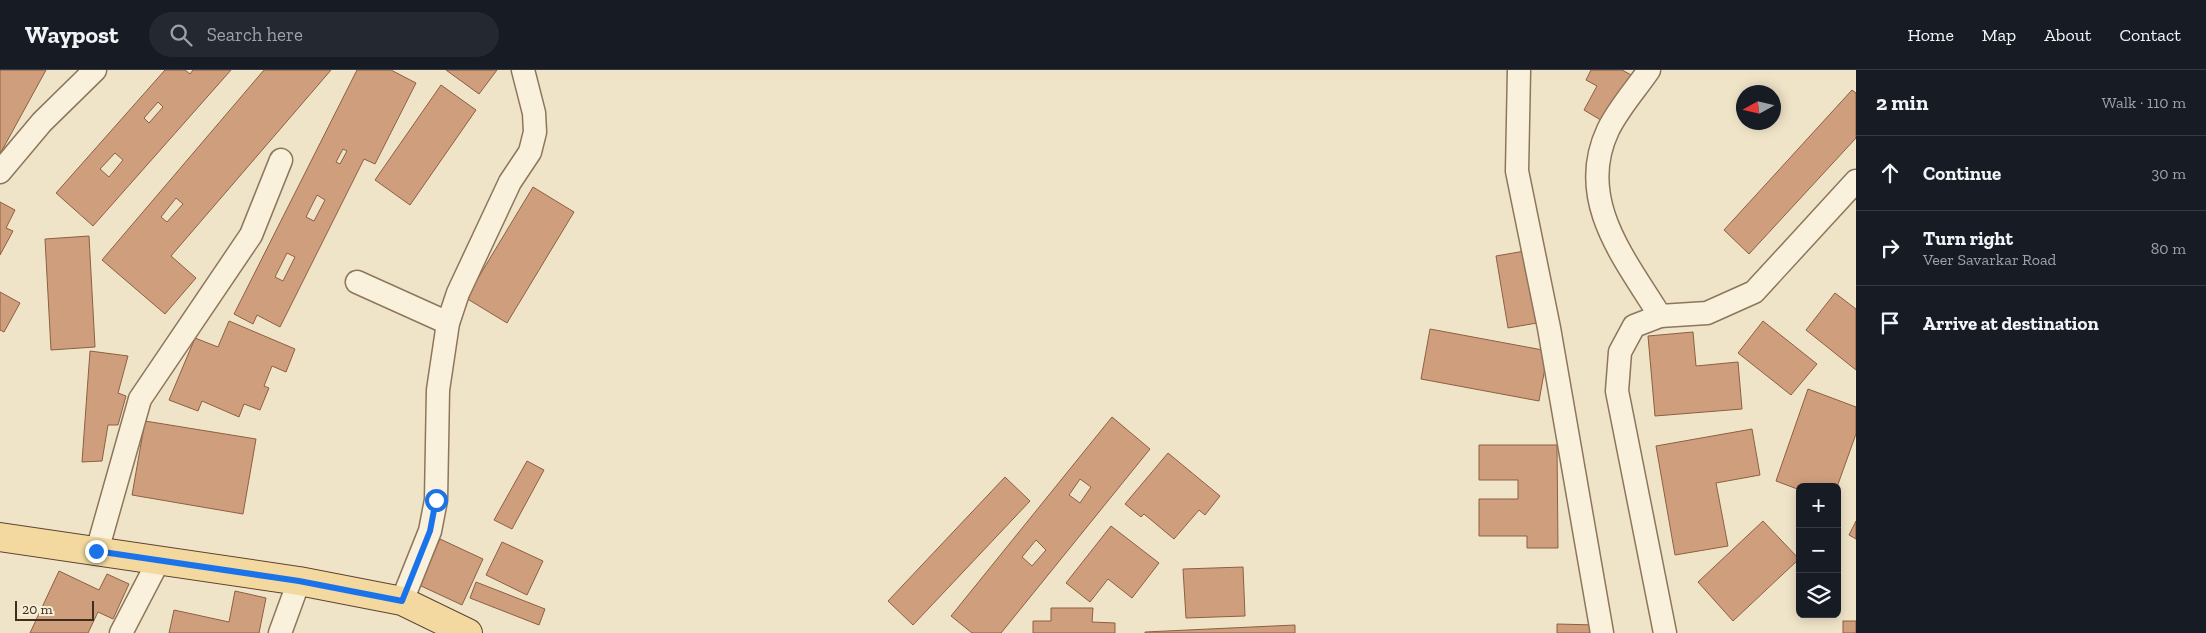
<!DOCTYPE html>
<html lang="en">
<head>
<meta charset="utf-8">
<style>
  :root { --surface:#171b24; --page:#242831; --text:#f1f3f6; --muted:#9ea1a6; --line:#363941 }
  body { margin:0; font-family:"Zilla Slab",serif; background:var(--page); color:var(--text) }
  .controls { position:absolute; right:15px; bottom:15px; display:grid; overflow:hidden; border-radius:8px; box-shadow:0 2px 12px #0003 }
  .controls button { width:45px; height:45px; display:grid; place-items:center; padding:0; border:0; border-bottom:1px solid var(--line); background:var(--surface); color:var(--text); font:25px sans-serif }
  .compass { position:absolute; left:1736px; top:15px; width:45px; height:45px; border-radius:50%; background:var(--surface); box-shadow:0 2px 12px #0003; rotate:262deg }
  .scale { position:absolute; left:15px; bottom:12px; width:79px; box-sizing:border-box; padding-left:5px; border:2px solid #3d2e20; border-top:0; font-size:14px; line-height:18px; white-space:nowrap; color:#3d2e20; -webkit-text-stroke:4px #f7eed8; paint-order:stroke }
  .stop { position:absolute; width:15px; height:15px; margin:-11px; border:4px solid #1a73e8; border-radius:50%; background:#fff }
  .stop.end { background:#1a73e8; border-color:#fff; box-shadow:0 1px 5px #0008 }
  .list { margin:0; padding:0; list-style:none }
  h2 { display:flex; justify-content:space-between; align-items:center; height:65px; margin:0; padding:0 20px; font-size:21px }
  h2 small { font-size:16px; font-weight:400; color:var(--muted) }
  .list li { display:grid; grid-template-columns:32px 1fr auto; gap:15px; align-items:center; box-sizing:border-box; height:75px; padding:0 20px; border-top:1px solid var(--line) }
  .list b { display:block; font-size:19px; white-space:nowrap }
  .list p { margin:0; font-size:16px; white-space:nowrap; color:var(--muted) }
  .list em { font-size:16px; font-style:normal; color:var(--muted) }
  .icon { flex:none; width:28px; height:28px; fill:none; stroke:currentColor; stroke-width:2; stroke-linecap:round; stroke-linejoin:round }
  .map { position:relative; flex:none; width:1856px; height:563px; overflow:hidden }
  header { display:flex; align-items:center; gap:30px; box-sizing:border-box; height:70px; padding:0 25px; background:var(--surface); border-bottom:1px solid var(--line) }
  header strong { font-size:24px }
  nav { display:flex; gap:28px; margin-inline-start:auto; font-size:18px }
  .search { width:350px; height:45px; background:var(--page); display:flex; align-items:center; gap:12px; box-sizing:border-box; padding:0 18px; border-radius:28px; color:var(--muted); font-size:19px }
  main { display:flex }
  aside { flex:1; background:var(--surface) }
  .map>svg:first-child { display:block }
  .building { fill:#cf9f7d; stroke:#8d5f41; fill-rule:evenodd }
  .lines { fill:none; stroke-linecap:round; stroke-linejoin:round }
  .minor-casing { stroke:#8d765c; stroke-width:25 }
  .primary-casing { stroke:#5b4430; stroke-width:30 }
  .minor { stroke:#faf1dc; stroke-width:22 }
  .primary { stroke:#f3d9a0; stroke-width:28 }
  .route { stroke:#1a73e8; stroke-width:6 }
</style>
</head>
<body>
<header>
<strong>Waypost</strong>
<div class="search"><svg class="icon" aria-label="search" viewBox="0 0 24 24"><circle cx="10" cy="10" r="6"/><path d="M15 15l6 6"/></svg>Search here</div>
<nav><a>Home</a><a>Map</a><a>About</a><a>Contact</a></nav>
</header>
<main>
<div class="map">
<svg width="1856" height="563" viewBox="0 0 1856 563">
  <rect width="100%" height="100%" fill="#f0e4c8"/>
  <g class="building">
    <path d="M0,0H46L0,84Z"/>
    <path d="M165,0H185L190,4L193,0H231L93,156L56,123ZM158,32L163,37L149,53L144,48ZM115,83L123,90L109,107L100,99Z"/>
    <path d="M264,0H331L171,186L196,208L165,244L102,190ZM176,128L183,134L167,152L161,147Z"/>
    <path d="M357,0H391L416,13L375,94L364,89L280,257L257,245L253,254L234,244ZM343,79L347,81L340,94L336,92ZM317,125L325,130L314,151L306,147ZM287,183L295,187L283,211L275,207Z"/>
    <path d="M446,0H497L479,24Z"/>
    <path d="M1591,0H1622L1635,7L1609,55L1584,40L1597,16L1586,10Z"/>
    <path d="M441,15L476,40L410,135L375,110Z"/>
    <path d="M1852,20L1856,23V68L1749,184L1724,160Z"/>
    <path d="M533,117L574,142L507,253L466,228Z"/>
    <path d="M0,132L15,140L6,158L13,161L0,185Z"/>
    <path d="M89,166L95,277L51,280L45,169Z"/>
    <path d="M1525,181L1537,253L1508,258L1496,186Z"/>
    <path d="M0,222L20,233L4,262L0,260Z"/>
    <path d="M1835,223L1856,239V300L1806,260Z"/>
    <path d="M229,251L295,279L286,302L272,296L264,316L269,318L260,340L244,334L239,347L202,331L198,341L169,330L195,268L218,277Z"/>
    <path d="M1763,251L1817,294L1791,325L1738,283Z"/>
    <path d="M1430,259L1548,281L1539,331L1421,309Z"/>
    <path d="M1693,262L1696,296L1738,292L1742,339L1655,346L1648,266Z"/>
    <path d="M90,281L128,286L118,323L126,326L118,355H108L102,391L82,392Z"/>
    <path d="M1808,319L1856,337V364L1837,417H1800V420L1776,411Z"/>
    <path d="M1112,347L1150,379L1001,563H972L951,546ZM1080,409L1091,417L1080,433L1069,425ZM1036,470L1046,480L1032,496L1022,487Z"/>
    <path d="M145,351L256,369L243,444L132,425Z"/>
    <path d="M1752,359L1760,405L1716,413L1728,476L1675,485L1656,376Z"/>
    <path d="M1479,375H1557L1558,478H1527V466H1479V429H1518V410H1479Z"/>
    <path d="M1168,383L1220,426L1205,445L1199,440L1174,469L1144,444L1141,447L1125,434Z"/>
    <path d="M527,391L544,400L512,459L494,450Z"/>
    <path d="M1005,407L1030,431L913,555L888,531Z"/>
    <path d="M1763,451L1799,489L1733,551L1698,512Z"/>
    <path d="M1856,451V469L1849,465Z"/>
    <path d="M1111,456L1159,493L1132,528L1108,509L1090,532L1066,513Z"/>
    <path d="M440,469L483,489L462,535L419,515Z"/>
    <path d="M502,472L543,491L527,525L486,505Z"/>
    <path d="M1243,497L1245,546L1186,548L1183,499Z"/>
    <path d="M59,501L99,520L107,504L129,514L113,549L98,542L88,563H30Z"/>
    <path d="M476,512L545,539L539,555L470,528Z"/>
    <path d="M235,521L266,528L259,563H169L174,540L229,552Z"/>
    <path d="M1051,538H1093L1092,552L1115,553V563H1033V551H1051Z"/>
    <rect x="1843" y="551" width="13" height="12"/>
    <path d="M1557,554L1596,555L1595,563H1557Z"/>
    <path d="M1295,555V563H1145V562Z"/>
  </g>
  <g class="lines">
    <defs>
      <g id="minor">
        <path d="M1519,0L1517,101L1549,258L1602,563"/>
        <path d="M1649,0C1636,19 1618,39 1608,60C1575,130 1625,189 1660,246"/>
        <path d="M0,102L42,52L95,0"/>
        <path d="M357,212L448,253"/>
        <path d="M97,481L140,329L251,165L281,90"/>
        <path d="M402,531L430,461L436,430L438,320L448,253L458,223L510,112L530,82L535,62L534,43L523,0"/>
        <path d="M121,563L159,490"/>
        <path d="M280,563L299,511"/>
        <path d="M1665,563L1617,321L1620,282L1634,256L1660,246L1707,243L1754,222L1856,111"/>
      </g>
      <path id="primary" d="M0,467L299,511L402,531L468,563"/>
    </defs>
    <use href="#minor" class="minor-casing"/>
    <use href="#primary" class="primary-casing"/>
    <use href="#minor" class="minor"/>
    <use href="#primary" class="primary"/>
  </g>
  <g class="lines">
    <path class="route" d="M96,481L299,511L402,531L430,461L436,430"/>
  </g>
</svg>
<div class="controls">
<button>+</button>
<button>−</button>
<button><svg class="icon" aria-label="layers" viewBox="0 0 24 24"><path d="M12 4l9 5-9 5-9-5zM3 14l9 5 9-5"/></svg></button>
</div>
<svg class="compass" viewBox="-18 -18 36 36"><path d="M0-13l5 13h-10z" fill="#e53935"/><path d="M0 13l5-13h-10z" fill="#9ea1a6"/></svg>
<div class="scale">20 m</div>
<div class="stop" style="left:436px;top:430px"></div>
<div class="stop end" style="left:96px;top:481px"></div>
</div>
<aside>
<h2>2 min<small>Walk · 110 m</small></h2>
<ul class="list">
<li><svg class="icon" aria-label="ahead" viewBox="0 0 24 24"><path d="M12 20V5M6 11l6-6 6 6"/></svg><div><b>Continue</b></div><em>30 m</em></li>
<li><svg class="icon" aria-label="right" viewBox="0 0 24 24"><path d="M7 20v-9h11M14 6l5 5-5 5"/></svg><div><b>Turn right</b><p>Veer Savarkar Road</p></div><em>80 m</em></li>
<li><svg class="icon" aria-label="arrive" viewBox="0 0 24 24"><path d="M6 21V4h12l-3 4 3 4H6"/></svg><div><b>Arrive at destination</b></div></li>
</ul>
</aside>
</main>
</body>
</html>
